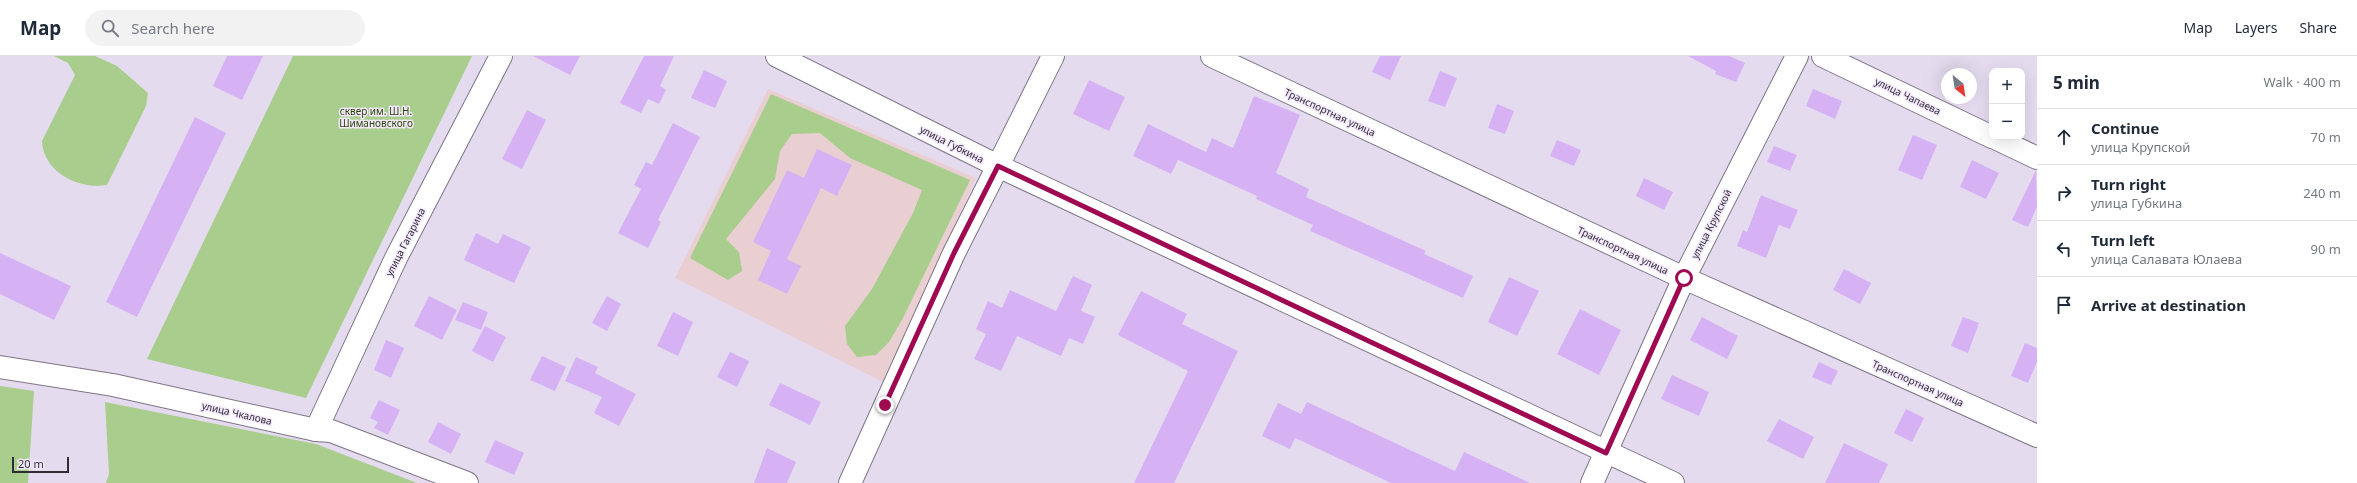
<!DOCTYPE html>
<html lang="en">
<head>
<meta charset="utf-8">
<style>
  :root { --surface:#fff; --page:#f2f2f3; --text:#1f2937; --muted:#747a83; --line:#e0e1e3 }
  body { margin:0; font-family:"Noto Sans",sans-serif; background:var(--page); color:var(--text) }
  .controls { position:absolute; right:12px; top:12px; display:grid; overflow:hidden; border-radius:8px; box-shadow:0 4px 16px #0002 }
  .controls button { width:36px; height:36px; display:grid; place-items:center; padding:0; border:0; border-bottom:1px solid var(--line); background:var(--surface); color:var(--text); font:20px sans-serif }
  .compass { position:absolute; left:1941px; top:12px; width:36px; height:36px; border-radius:50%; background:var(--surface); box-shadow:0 4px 16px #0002; rotate:150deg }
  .scale { position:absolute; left:12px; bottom:10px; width:57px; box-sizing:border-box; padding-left:4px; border:2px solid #312d35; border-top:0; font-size:11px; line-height:14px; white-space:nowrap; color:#312d35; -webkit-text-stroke:3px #f3e8fc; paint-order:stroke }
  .stop { position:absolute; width:12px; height:12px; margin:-9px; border:3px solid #9e0952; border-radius:50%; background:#fff }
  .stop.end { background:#9e0952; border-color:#fff; box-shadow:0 1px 4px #0008 }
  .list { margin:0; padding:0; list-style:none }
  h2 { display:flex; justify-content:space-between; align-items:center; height:52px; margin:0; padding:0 16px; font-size:17px }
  h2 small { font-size:13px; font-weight:400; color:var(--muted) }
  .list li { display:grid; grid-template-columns:26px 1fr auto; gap:12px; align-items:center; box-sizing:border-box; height:56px; padding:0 16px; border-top:1px solid var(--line) }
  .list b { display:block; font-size:15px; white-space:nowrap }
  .list p { margin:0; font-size:13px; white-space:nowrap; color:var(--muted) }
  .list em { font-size:13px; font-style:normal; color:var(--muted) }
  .icon { flex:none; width:22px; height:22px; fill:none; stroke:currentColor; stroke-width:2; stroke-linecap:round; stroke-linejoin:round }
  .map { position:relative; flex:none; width:2037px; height:427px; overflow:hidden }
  header { display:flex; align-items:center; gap:24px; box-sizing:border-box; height:56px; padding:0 20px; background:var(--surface); border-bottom:1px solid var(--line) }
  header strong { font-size:19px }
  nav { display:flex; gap:22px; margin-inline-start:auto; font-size:14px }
  .search { width:280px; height:36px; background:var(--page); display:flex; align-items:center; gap:10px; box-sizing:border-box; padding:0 14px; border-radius:22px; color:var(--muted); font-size:15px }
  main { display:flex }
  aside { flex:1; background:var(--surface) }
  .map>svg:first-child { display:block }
  .medical { fill:#e9cfd1 }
  .green { fill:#a9cd8d }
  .building { fill:#d6b2f5 }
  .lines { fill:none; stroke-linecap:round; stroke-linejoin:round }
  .minor-casing { stroke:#7e7586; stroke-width:24 }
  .tertiary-casing { stroke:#7e7586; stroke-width:24 }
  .secondary-casing { stroke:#7e7586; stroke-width:24 }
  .minor { stroke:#fff; stroke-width:22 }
  .tertiary { stroke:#fff; stroke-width:22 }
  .secondary { stroke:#fff; stroke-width:22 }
  .route { stroke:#9e0952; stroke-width:5 }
  .labels { text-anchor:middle; stroke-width:3; stroke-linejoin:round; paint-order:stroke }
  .street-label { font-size:10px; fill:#312d35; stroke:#f3e8fc }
  .park-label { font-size:10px; fill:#294507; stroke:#f3e8fc }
</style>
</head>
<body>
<header>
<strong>Map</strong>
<div class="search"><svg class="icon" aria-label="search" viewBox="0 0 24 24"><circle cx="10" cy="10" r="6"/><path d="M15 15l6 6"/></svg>Search here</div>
<nav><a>Map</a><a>Layers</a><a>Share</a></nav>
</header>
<main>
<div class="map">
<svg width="2037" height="427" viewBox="0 0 2037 427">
  <rect width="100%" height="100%" fill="#e5dbef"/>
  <path class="medical" d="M768,33L976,122L883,326L675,222Z"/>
  <g class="green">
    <path d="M54,0H95L117,10L148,37L146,50L107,129C79,134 43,116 42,85L75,19L68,7Z"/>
    <path d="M293,0H472L306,342L147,303Z"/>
    <path d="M771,38L970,124L902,264L889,286L876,299L857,301L847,288L845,270L872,233L913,157L922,134L850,102L820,77L792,78L780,95L775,123L726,183L739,196L742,215L728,224L690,202Z"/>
    <path d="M0,330L34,335L28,427H0Z"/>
    <path d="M105,346L316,388L417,427H106L109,418Z"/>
  </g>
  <g class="building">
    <path d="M227,0H263L242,44L213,30Z"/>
    <path d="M533,0H580L570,19Z"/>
    <path d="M644,0H674L660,30L666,34L659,48L648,43L641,57L620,47Z"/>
    <path d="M1380,0H1401L1390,24L1372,16Z"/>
    <path d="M1688,0H1729L1745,7L1736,26L1715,18L1716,15Z"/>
    <path d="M704,14L727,25L715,52L691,42Z"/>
    <path d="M1440,15L1457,22L1445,51L1428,45Z"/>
    <path d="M1089,24L1125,41L1109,75L1073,58Z"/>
    <path d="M1813,33L1842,45L1835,63L1806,50Z"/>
    <path d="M1254,40L1300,59L1276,117L1309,133L1306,141L1426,195L1424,198L1473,220L1463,242L1310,175L1313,169L1256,143L1257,140L1178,104L1171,118L1133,100L1148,68L1206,96L1212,82L1233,92Z"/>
    <path d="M1497,48L1514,55L1505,78L1488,72Z"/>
    <path d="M527,54L546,64L522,113L502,103Z"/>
    <path d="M195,61L226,77L137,261L106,246Z"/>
    <path d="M673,67L700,81L658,164L661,166L648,192L618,177L641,133L634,129L646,106L652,109Z"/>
    <path d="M1913,79L1937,89L1922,124L1898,114Z"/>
    <path d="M1557,84L1581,94L1574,110L1550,100Z"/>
    <path d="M1774,90L1797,99L1790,115L1767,106Z"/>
    <path d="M817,93L852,109L837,140L821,132L787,203L801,210L787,238L758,224L771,195L753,186L787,114L804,122Z"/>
    <path d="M1972,104L1999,117L1986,143L1960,131Z"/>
    <path d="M2036,114L2037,151L2028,171L2012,164Z"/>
    <path d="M1644,122L1673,136L1664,154L1636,140Z"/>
    <path d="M1761,139L1798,154L1790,173L1779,169L1766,202L1737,190L1743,174L1747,176Z"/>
    <path d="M476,177L498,188L503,178L531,191L514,227L464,204Z"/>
    <path d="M0,197L71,230L54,264L0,238Z"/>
    <path d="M1844,213L1871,227L1860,248L1833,234Z"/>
    <path d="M1073,220L1092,229L1081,255L1095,261L1083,288L1069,282L1061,300L1017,280L1001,315L974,303L986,278L976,273L988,245L1002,252L1010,234L1056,255Z"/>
    <path d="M1509,221L1539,235L1517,280L1488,266Z"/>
    <path d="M1141,235L1187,258L1182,268L1238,295L1174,427H1134L1188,315L1118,279Z"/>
    <path d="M429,240L457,254L442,284L414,270Z"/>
    <path d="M607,240L621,248L607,275L592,267Z"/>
    <path d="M463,246L488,256L481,274L455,264Z"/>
    <path d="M1580,253L1621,274L1599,319L1557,298Z"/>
    <path d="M673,256L693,266L678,300L657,290Z"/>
    <path d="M1702,261L1738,280L1727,303L1690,284Z"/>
    <path d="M1963,261L1979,267L1968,297L1951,290Z"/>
    <path d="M485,270L506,281L493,306L472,295Z"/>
    <path d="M386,284L404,292L391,322L374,314Z"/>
    <path d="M2025,287L2037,292V306L2028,327L2011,320Z"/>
    <path d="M730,296L749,305L737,331L717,321Z"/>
    <path d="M542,300L566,311L555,335L530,324Z"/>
    <path d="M576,301L598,311L595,317L636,338L619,370L594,357L602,341L565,325Z"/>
    <path d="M1819,306L1838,315L1831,329L1812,321Z"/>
    <path d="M1672,319L1709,336L1699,360L1661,343Z"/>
    <path d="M780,327L821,346L810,369L769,349Z"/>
    <path d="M379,344L400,354L388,379L374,372L378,366L370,362Z"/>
    <path d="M1307,346L1455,415L1464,396L1530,427H1391L1295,382L1290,393L1262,380L1278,347L1301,358Z"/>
    <path d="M1906,353L1924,362L1912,386L1894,377Z"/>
    <path d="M1779,363L1814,381L1803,403L1767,385Z"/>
    <path d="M438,366L461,378L451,398L428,386Z"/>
    <path d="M495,384L524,397L514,419L485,406Z"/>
    <path d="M1844,387L1888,408L1879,427H1825Z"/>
    <path d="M767,392L796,406L787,427H754Z"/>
  </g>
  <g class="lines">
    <defs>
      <g id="minor">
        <path d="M1212,0L1684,222L2037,380"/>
        <path d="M1823,0L1992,81"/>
        <path d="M1993,81L2037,102"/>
        <path d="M0,311L113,329L316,374L331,375L467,427"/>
        <path d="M316,374L396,202L501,0"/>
        <path d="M850,427L954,197L998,110"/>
        <path d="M1592,427L1684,222L1797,0"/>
      </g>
      <path id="tertiary" d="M998,110L1053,0"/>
      <path id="secondary" d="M777,0L998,110L1673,427"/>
    </defs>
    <use href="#minor" class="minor-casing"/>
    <use href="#tertiary" class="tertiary-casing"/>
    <use href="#secondary" class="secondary-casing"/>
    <use href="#minor" class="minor"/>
    <use href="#tertiary" class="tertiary"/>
    <use href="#secondary" class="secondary"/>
  </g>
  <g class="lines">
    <path class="route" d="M885,349L954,197L998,110L1606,397L1684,222"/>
  </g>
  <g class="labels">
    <g class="street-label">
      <text transform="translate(1908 40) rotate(26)" y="4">улица Чапаева</text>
      <text transform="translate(1330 56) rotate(25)" y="4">Транспортная улица</text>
      <text transform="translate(952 88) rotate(27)" y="4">улица Губкина</text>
      <text transform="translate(1711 168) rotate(-63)" y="4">улица Крупской</text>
      <text transform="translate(405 186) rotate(-63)" y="4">улица Гагарина</text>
      <text transform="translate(1623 194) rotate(25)" y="4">Транспортная улица</text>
      <text transform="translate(1918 327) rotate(24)" y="4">Транспортная улица</text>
      <text transform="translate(237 357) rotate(13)" y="4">улица Чкалова</text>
    </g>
    <g class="park-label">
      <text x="376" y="59">сквер им. Ш.Н.<tspan x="376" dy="12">Шимановского</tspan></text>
    </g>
  </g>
</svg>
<div class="controls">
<button>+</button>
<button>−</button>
</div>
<svg class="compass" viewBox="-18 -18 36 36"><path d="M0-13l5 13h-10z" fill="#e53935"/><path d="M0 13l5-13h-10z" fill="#747a83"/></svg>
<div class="scale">20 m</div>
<div class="stop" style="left:1684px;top:222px"></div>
<div class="stop end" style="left:885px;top:349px"></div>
</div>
<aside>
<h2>5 min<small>Walk · 400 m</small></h2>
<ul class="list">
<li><svg class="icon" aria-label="ahead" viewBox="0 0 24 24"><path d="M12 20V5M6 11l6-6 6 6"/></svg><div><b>Continue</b><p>улица Крупской</p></div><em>70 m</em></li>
<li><svg class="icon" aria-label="right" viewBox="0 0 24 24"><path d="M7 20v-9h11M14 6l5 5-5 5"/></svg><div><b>Turn right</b><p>улица Губкина</p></div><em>240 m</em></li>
<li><svg class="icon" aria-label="left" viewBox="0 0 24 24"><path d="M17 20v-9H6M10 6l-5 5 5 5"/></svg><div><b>Turn left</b><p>улица Салавата Юлаева</p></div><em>90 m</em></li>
<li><svg class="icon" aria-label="arrive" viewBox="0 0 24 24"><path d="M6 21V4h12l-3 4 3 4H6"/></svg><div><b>Arrive at destination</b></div></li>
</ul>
</aside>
</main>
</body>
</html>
